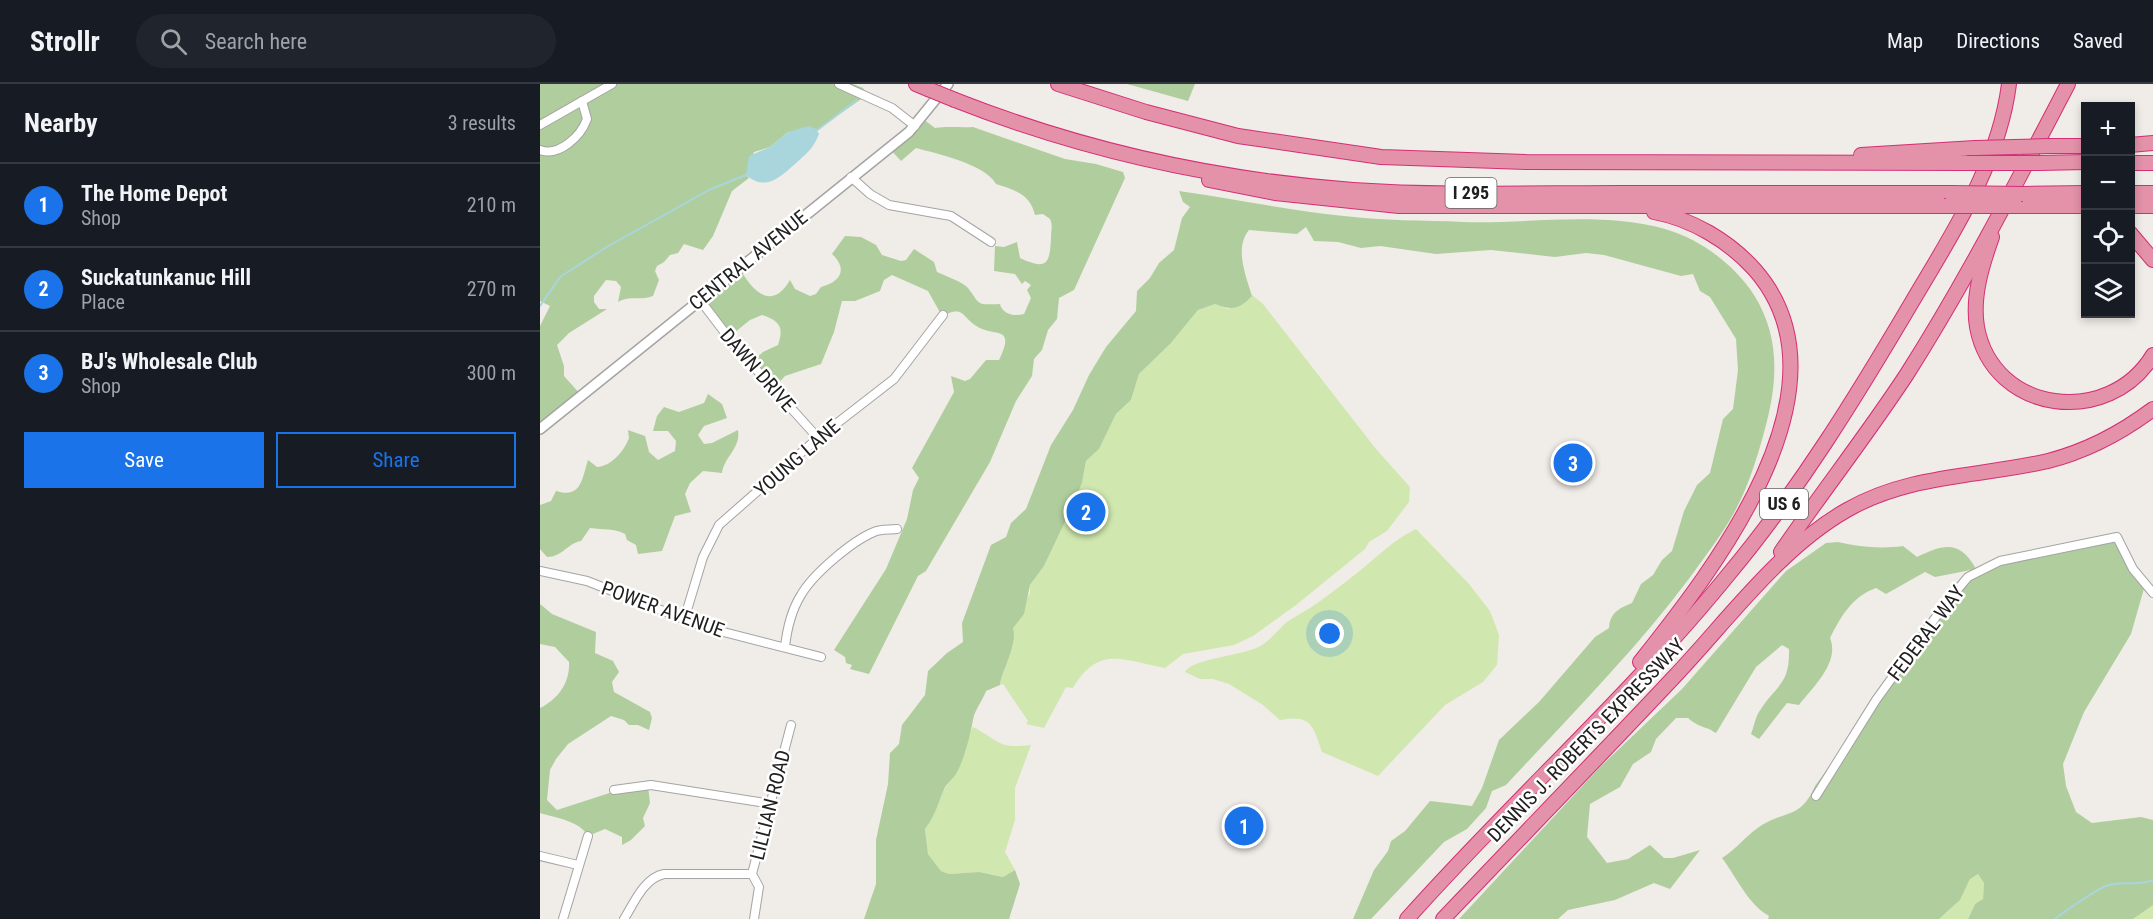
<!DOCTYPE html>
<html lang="en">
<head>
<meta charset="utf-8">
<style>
  :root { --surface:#171b24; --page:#20242c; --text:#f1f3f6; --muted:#9ea1a6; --line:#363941; --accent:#1a73e8 }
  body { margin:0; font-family:"Roboto Condensed",sans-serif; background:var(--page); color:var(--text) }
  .controls { position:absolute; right:18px; top:18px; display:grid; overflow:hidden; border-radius:0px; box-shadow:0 3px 9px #0003 }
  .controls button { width:54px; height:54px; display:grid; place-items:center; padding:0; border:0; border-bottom:2px solid var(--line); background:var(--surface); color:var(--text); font:30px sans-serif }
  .you { position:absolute; left:790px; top:550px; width:21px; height:21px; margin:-15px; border:4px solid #fff; border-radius:50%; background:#1a73e8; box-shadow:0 0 0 9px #1a73e833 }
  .badge { display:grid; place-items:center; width:39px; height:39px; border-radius:50%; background:var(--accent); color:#fff; font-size:20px; font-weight:700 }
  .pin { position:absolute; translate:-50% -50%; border:3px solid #fff; box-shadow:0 2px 6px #0006 }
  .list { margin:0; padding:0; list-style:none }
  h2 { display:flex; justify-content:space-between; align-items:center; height:78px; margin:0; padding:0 24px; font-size:26px }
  h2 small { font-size:20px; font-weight:400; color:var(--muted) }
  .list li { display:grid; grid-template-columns:39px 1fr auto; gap:18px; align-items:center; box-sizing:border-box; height:84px; padding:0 24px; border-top:2px solid var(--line) }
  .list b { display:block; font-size:22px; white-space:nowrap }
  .list p { margin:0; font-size:20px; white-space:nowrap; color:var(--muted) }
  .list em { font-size:20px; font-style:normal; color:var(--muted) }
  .actions { display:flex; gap:12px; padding:18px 24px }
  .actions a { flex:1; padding:14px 0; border:2px solid var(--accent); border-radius:0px; text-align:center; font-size:21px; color:var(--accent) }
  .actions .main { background:var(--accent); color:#fff }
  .icon { flex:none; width:33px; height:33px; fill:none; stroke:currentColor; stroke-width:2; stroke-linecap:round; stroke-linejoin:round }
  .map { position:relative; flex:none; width:1613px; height:835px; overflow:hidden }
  header { display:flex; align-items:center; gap:36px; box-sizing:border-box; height:84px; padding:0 30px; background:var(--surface); border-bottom:2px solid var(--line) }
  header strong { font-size:28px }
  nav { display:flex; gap:33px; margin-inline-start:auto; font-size:21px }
  .search { width:420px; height:54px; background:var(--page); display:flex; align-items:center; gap:15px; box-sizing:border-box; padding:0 21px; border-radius:33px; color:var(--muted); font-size:22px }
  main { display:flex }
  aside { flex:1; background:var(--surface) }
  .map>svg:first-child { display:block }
  .grass { fill:#d0e8af }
  .forest { fill:#b0ce9d }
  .water { fill:#a9d5dc }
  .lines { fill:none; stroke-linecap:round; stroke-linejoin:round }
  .stream { stroke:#a9d5dc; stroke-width:2 }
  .minor-casing { stroke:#a4a4a4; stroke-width:10 }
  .tertiary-casing { stroke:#a4a4a4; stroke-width:12 }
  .motorway-casing { stroke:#d42e76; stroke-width:16 }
  .minor { stroke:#fff; stroke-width:8 }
  .tertiary { stroke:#fff; stroke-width:9 }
  .motorway { stroke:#e492a9; stroke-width:14 }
  .motorway-bridge-casing { stroke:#d42e76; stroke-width:16; stroke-linecap:butt }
  .motorway-bridge { stroke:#e492a9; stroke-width:14 }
  .labels { text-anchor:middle; stroke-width:5; stroke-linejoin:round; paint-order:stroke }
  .shield { fill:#fff; stroke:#636363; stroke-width:1.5 }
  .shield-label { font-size:18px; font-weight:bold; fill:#202020 }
  .street-label { font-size:20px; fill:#202020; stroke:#fff }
</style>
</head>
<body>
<header>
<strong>Strollr</strong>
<div class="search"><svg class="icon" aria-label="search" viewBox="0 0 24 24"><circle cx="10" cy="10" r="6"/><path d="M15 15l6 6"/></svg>Search here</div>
<nav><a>Map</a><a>Directions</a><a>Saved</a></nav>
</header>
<main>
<aside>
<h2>Nearby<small>3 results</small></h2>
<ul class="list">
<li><span class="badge">1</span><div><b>The Home Depot</b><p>Shop</p></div><em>210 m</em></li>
<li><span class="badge">2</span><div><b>Suckatunkanuc Hill</b><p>Place</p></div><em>270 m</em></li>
<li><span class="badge">3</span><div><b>BJ's Wholesale Club</b><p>Shop</p></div><em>300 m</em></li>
</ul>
<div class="actions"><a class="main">Save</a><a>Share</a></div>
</aside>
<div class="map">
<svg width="1613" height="835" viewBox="0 0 1613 835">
  <rect width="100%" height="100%" fill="#f0ece7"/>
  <g class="grass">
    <path d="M712,211L723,220L836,365L870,403L869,418L847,447L829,458L825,465L756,521L713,552L694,561L643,570L625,584C584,577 559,560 533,604L526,603L504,644L486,640L488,637L463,600L460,601C462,583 479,563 472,544L490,509V501L504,482L533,421L542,399L546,377L559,365L576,330L591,316L599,290L631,259L658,226L675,220L688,225Z"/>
    <path d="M876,445L929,500L950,527L959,551L957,581L943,598L905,621L838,692L782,668C773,641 771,630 740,636L723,621L689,600L673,595H660L645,588C652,574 705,572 722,561C733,554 742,540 753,534C775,522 797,505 817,489C837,473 853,456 876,445Z"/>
    <path d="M433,643C460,657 457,665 491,661L475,704V736L465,768L475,786L463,793L439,788L409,790L401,787L388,770L385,745C396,731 397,717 406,702C412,691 420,683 425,669C428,660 427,652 433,643Z"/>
    <path d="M1438,790L1444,799L1443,816L1435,820L1428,835H1399L1420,816L1430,795Z"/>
    <path d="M1611,821H1613V835H1593Z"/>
  </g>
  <g class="forest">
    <path d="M0,0H313L323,4L327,11L277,46L248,48L230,63L214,68L206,91L209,94L192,107L173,152L163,166L144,160L138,169L130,171L124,178L117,182L115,187L119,196L113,212C100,217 90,211 78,218L81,203L76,197L66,196L54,212V218L59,225H67L29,249L17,261L24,282V292L41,311L0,346V242L10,222L0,217Z"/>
    <path d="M587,0H655L648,17Z"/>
    <path d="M383,35L395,44C409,42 420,44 433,43L525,75L556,80L583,88L585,94L534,206L519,214L517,235L508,246L502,266L494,275L492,292L476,317L450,378L386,487L378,492L329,590L310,585L312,581L306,579L305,573L294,566L346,485L367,435L373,406L379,394L372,384L414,308L411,292L425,297L430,295L446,276H459C476,241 455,253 438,243C420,232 425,221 402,232L388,207L352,191L344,196L340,207L315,217H302L294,248L281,280L245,292L234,304L212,278L223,268L238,261C244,243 240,237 222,231L210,236L189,253L161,215L200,185C213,208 232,227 250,196L255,205L270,212L276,210L281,203C301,198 308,185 292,170L305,152L321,153L336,161L342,171L361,177L366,176L374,165L394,178L397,188C405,192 423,198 428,204C441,221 435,221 460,220C462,230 475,233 484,230L491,214L487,206L491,201L485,197L482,200L475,190L454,187L455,162L464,163L477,158L480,174C506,186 510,181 511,154C511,147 513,141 510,135L503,130L495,131C490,110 475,106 456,100C445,80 398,70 376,64L361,77L348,63Z"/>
    <path d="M639,107C694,115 749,126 804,132C843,137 884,136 923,138C989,140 1060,127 1125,145C1160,155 1195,181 1214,211C1239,251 1238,293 1227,337C1219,368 1210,399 1195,427C1182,451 1164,474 1148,496C1093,569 1028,634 966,701L952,707L946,724L927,745L904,758L831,835H813L834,786L848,767L851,757L865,747L890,717L932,722L942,704L959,656L999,618L1055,553L1069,544C1070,529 1079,524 1092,519L1101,500L1113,491L1122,476L1132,467L1144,427L1157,401L1170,389L1183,335L1193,325L1198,286L1196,255L1170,213L1160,207L1153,190L1141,192L1064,171L1046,169L1015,173L951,166L896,170L840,162L821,164L798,158L774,157L766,143L757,150L709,146C694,164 706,192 712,212C700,225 692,227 675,220L658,226L631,259L599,290L591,316L576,330L559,365L546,377L542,399L533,421L504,482L490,501L484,530L473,544C478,562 462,585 460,601L446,607C443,616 434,627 433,636C430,651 425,674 417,688C414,694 408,698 405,703C398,718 396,731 385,745L388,770L401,787L409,790L439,788L463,793L475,786L480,800L469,835H324L336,800V756L348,700L350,669L359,660L362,641L385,611L388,587L407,569L423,558L422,539L451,461L466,453L471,439L486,425L511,361L533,326L549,291L566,263L596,227L597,207L610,194L619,179L634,166L642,134L650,123L643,118Z"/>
    <path d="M168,310L182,320L187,334L164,342L158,351L164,360L172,359L198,346C201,364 184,373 182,389L163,387L150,399L145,410L151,428L135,432L122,467L98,470L96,461L87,456L85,450C73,444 64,446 50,444L41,457C28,459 22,473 7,473L0,465V421L11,417L16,407C42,415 42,394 48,376L57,383C72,382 84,367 89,354L88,346L105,352L109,368L118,376L135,367L136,357L128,347H113L117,332L124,323L139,328L164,319Z"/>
    <path d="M1575,454L1605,501L1591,550L1544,628L1523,680L1526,702L1536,728L1552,739L1601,733L1613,736V821L1593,835H1428L1435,820L1443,815L1444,799L1438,790L1430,795L1420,816L1399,835H1228L1229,832C1208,820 1197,794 1182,774C1197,765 1207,750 1222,741C1248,726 1261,734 1275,702L1424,498L1460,478Z"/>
    <path d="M1298,458C1319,463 1342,465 1363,462L1377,473C1404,460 1420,456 1436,485L1395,493L1385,488L1346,510L1336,504C1313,512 1301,532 1290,554C1300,578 1274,602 1259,621L1247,619L1219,655L1211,650C1214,643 1215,634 1219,628C1236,600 1250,602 1249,565L1242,561L1216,583L1176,649C1164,641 1161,645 1148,634H1136L1116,655L1111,668L1093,680L1080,703L1050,720L1047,753L1067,779L1088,775L1110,761L1124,774H1133L1160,766L1130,805L1114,799L1075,816L1028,826L1018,835H919L1059,684L1142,605L1246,487L1286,459Z"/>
    <path d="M0,520L12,530L56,548L55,569L73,577L79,588L72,598L74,608L110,628L112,634L109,646L98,641H89L84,636L71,632L28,660L16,675L10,686L7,716L17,726L88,703L108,702L110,719L103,734L105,742L91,756L82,761V753L65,745L48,752C40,737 16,734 0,729V624C18,615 30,599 29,578L15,563L0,560Z"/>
  </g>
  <path class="water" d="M269,42L276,45L279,50C273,65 267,69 255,80C240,93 226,108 206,91L209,72L230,63L248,48Z"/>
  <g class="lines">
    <g class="stream">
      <path d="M276,47L317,16"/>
      <path d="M0,222L20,193L65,164L169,106L206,91"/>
      <path d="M1515,835C1522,829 1559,804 1566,802C1581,796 1598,803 1613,796"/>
    </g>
    <defs>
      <g id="minor">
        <path d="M299,0L352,24L375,42"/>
        <path d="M0,41L72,0"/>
        <path d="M0,66C19,73 41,52 47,35L42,17"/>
        <path d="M311,93L330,110L349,121L411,132L451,158"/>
        <path d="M160,216L195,262L278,354"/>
        <path d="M0,487L47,497L164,543L281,573"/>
        <path d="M144,536L163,473L179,441L278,354L354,295L403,231"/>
        <path d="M245,563C247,545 251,527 261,511C273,490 312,457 334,448C340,445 350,446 357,445"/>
        <path d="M74,706L111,701L232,720"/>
        <path d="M1276,712L1336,616L1406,519L1428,493L1460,477L1577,453L1593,485L1613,509"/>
        <path d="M0,772L38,781"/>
        <path d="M23,835L48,752"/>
        <path d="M84,835C94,819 104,794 124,790H212"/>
        <path d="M214,835L219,803L212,790L251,641"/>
      </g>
      <path id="tertiary" d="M0,345L369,48L408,0"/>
      <g id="motorway">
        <path d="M376,0L388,5"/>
        <path d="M518,0L606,28L698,52L841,73L986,78L1427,79"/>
        <path d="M415,16C542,66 677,96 813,106C902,112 992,109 1081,109C1191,109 1301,109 1410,109"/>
        <path d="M1590,61L1613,59"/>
        <path d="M1508,62H1546"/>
        <path d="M1321,71L1435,64"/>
        <path d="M1499,79L1546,78"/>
        <path d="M1590,79H1613"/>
        <path d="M669,96L735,109L859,122H1404"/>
        <path d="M1590,109H1613"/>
        <path d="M1483,110L1546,109"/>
        <path d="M1476,122H1546"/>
        <path d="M1590,122H1613"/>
        <path d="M1590,149L1613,176"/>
        <path d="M1452,153C1442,181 1432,213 1437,243C1453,330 1569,344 1613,271"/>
        <path d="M1241,468C1282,408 1327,351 1367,290C1426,197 1477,98 1528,0"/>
        <path d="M1100,578C1174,485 1317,303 1215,186C1189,157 1152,135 1114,128"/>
        <path d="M867,835C971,718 1089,613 1188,491C1259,406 1316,313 1372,218C1412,150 1459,80 1469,0"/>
        <path d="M903,835C980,754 1058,674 1135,592C1187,537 1240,464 1307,426C1369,390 1440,393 1508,377C1547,367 1581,349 1613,325"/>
      </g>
    </defs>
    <use href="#minor" class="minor-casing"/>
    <use href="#tertiary" class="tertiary-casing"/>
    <use href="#motorway" class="motorway-casing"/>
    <use href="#minor" class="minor"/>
    <use href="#tertiary" class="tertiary"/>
    <use href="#motorway" class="motorway"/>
    <defs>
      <g id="motorway-bridge">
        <path d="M388,5L415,16"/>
        <path d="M1435,64L1508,62"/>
        <path d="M1427,79H1499"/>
        <path d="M1410,109L1483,110"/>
        <path d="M1404,122H1476"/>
      </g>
    </defs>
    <use href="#motorway-bridge" class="motorway-bridge-casing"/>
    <use href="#motorway-bridge" class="motorway-bridge"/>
  </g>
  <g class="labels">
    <g class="shield">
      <rect x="905.5" y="94" width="51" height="30" rx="4.5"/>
      <rect x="1220" y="405" width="48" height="30" rx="4.5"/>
    </g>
    <g class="shield-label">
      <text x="931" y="115">I 295</text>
      <text x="1244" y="426">US 6</text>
    </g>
    <g class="street-label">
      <text transform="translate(208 176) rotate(-39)" y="7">CENTRAL AVENUE</text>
      <text transform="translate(218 286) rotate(49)" y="7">DAWN DRIVE</text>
      <text transform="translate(257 374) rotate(-41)" y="7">YOUNG LANE</text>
      <text transform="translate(123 525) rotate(20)" y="7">POWER AVENUE</text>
      <text transform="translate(1386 549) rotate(-53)" y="7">FEDERAL WAY</text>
      <text transform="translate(1046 656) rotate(-46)" y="7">DENNIS J. ROBERTS EXPRESSWAY</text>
      <text transform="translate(230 721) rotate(-76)" y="7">LILLIAN ROAD</text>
    </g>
  </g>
</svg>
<div class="controls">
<button>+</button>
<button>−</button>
<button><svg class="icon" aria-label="locate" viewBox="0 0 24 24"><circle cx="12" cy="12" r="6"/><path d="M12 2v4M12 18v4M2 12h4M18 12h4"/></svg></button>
<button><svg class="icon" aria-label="layers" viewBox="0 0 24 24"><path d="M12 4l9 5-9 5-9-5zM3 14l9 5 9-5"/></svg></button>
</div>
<div class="you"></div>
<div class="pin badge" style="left:704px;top:742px">1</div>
<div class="pin badge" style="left:546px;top:428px">2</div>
<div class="pin badge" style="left:1033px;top:379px">3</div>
</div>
</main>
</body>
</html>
